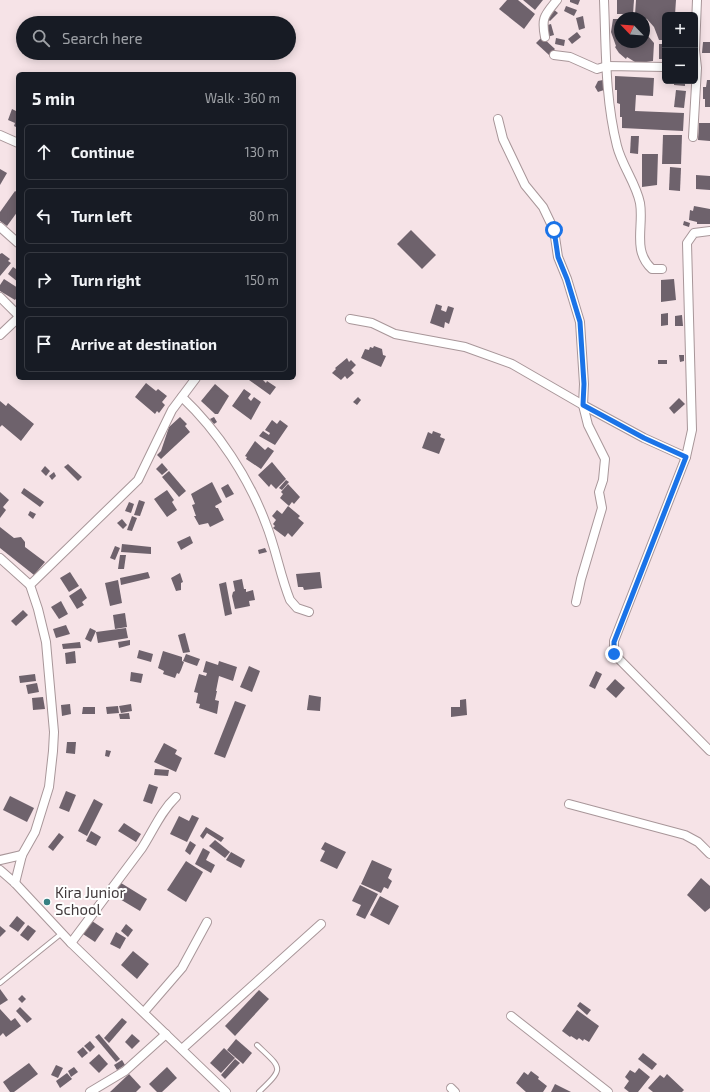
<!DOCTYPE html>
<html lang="en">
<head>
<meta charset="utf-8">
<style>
  :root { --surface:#171b24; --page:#242831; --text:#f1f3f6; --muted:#9ea1a6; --line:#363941 }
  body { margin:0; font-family:"Exo 2",sans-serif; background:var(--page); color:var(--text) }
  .controls { position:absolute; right:12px; top:12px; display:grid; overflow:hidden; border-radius:6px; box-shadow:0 2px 10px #0003 }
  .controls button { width:36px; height:36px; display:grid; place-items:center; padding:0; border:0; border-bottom:1px solid var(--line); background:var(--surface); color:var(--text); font:20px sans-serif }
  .compass { position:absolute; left:614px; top:12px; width:36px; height:36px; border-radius:50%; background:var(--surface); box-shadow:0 2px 10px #0003; rotate:295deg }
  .stop { position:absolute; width:12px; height:12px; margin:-9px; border:3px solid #1a73e8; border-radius:50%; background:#fff }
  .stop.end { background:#1a73e8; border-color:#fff; box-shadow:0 1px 4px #0008 }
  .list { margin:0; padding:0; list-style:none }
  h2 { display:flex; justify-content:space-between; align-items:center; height:52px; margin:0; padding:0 16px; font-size:17px }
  h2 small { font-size:13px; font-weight:400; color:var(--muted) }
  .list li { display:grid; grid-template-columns:26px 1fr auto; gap:12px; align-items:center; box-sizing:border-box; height:56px; margin:0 8px 8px; padding:0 8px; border:1px solid var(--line); border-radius:6px }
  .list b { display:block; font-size:15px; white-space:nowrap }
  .list em { font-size:13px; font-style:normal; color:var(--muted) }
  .icon { flex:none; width:22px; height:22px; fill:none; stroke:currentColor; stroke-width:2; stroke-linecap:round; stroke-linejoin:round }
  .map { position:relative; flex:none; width:710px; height:1092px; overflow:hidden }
  .search { position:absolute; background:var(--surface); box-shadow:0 2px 10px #0003; left:16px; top:16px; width:280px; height:44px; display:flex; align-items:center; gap:10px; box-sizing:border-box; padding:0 14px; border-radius:22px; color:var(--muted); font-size:15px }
  .panel { position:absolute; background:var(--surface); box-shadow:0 2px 10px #0003; left:16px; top:72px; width:280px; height:308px; border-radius:6px }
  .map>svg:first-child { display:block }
  .building { fill:#6e626c }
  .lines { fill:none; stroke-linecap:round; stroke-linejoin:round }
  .service-casing { stroke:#a89699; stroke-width:6 }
  .minor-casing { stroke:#a89699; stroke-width:10 }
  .service { stroke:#fff; stroke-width:4 }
  .minor { stroke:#fff; stroke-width:8 }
  .route { stroke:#1a73e8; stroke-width:5 }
  .poi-dot { fill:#378083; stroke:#fff; stroke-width:1.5 }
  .labels { text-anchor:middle; stroke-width:4; stroke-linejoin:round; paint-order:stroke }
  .poi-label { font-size:15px; fill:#41393b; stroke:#fff; text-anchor:start }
</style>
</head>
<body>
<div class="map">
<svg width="710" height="1092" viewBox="0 0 710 1092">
  <rect width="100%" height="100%" fill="#f6e3e7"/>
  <g class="building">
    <path d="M507,0H518L535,14L524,29L499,9Z"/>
    <path d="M523,0H543L535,10Z"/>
    <path d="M570,0H580L578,5L570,2Z"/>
    <path d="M617,0H634L633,14H617Z"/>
    <path d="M636,0H676L675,15H665V40H659L654,27L647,19L635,15Z"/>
    <path d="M566,6L577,10L574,16L564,11Z"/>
    <path d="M553,9L558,13L550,21L546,18Z"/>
    <path d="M583,16L585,28L579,30L576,18Z"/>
    <path d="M613,19H620V42H644V38L648,36L654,43L653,61L640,63L635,62L627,57L626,59L619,53L615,47L616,46L611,32Z"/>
    <path d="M551,24L554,35L547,37L544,26Z"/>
    <path d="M577,32L581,37L572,44L568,39Z"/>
    <path d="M542,37L555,49L549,55L536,43Z"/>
    <path d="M556,38L565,40L564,46L555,44Z"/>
    <path d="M703,42H710V53H702Z"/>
    <rect x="659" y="44" width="6" height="15"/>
    <path d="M615,76L654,78L653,96L636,95L635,111L684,113L683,131L622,128V117H620V104L617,103V90H615Z"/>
    <path d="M603,80L606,85L604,90L598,92L595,87L598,81Z"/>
    <path d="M707,80H710V107H705V99H703V87H706Z"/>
    <path d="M674,81H685V86L674,85Z"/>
    <path d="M676,90L686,91L684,108L674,107Z"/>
    <path d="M12,109L18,112V128L14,126L15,123L8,120Z"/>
    <path d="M699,123H710V141L698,140Z"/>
    <path d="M663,135H682L681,164H662Z"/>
    <path d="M631,136H639L638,154L630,153Z"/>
    <path d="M642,154H658L657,185L642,187Z"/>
    <path d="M670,167L681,168L680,191L669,190Z"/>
    <path d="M0,169L7,173L0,185Z"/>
    <path d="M696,175L710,176V190L696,189Z"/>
    <path d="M15,191L18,193V211L7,226L0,221V212Z"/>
    <path d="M694,206L710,209V224H697V222L689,220L690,210L693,211Z"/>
    <path d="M684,221L690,223L689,227L683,225Z"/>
    <path d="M411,230L436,255L422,269L397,244Z"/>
    <path d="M2,253L10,259L8,261L11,263L0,276V254Z"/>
    <path d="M13,267L16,269L18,267V282L8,274Z"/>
    <path d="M4,279L18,288V296L15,300L0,291V285Z"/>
    <path d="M674,279L676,300L661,302V280Z"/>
    <path d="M436,304L442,306L441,310L446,312L448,306L454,308L449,324L445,322L444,328L430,323Z"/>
    <path d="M668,313V325L661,326V314Z"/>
    <path d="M682,315L683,326H675V316Z"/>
    <path d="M374,346L382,349L383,355L386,356L381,367L361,358L365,349L369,350L370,347L373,348Z"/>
    <path d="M679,355H684V361L680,362Z"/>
    <path d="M347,358L349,362L351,360L356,365L351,370L354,373L347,379L345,376L341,380L332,373L336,369L335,368Z"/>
    <rect x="658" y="360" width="9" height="4"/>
    <path d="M250,378H263V380L266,383L267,381L276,387L270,395L249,380Z"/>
    <path d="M146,383L156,391L158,389L167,396L162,402L165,405L159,413L157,411L155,414L135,397Z"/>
    <path d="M215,384L229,396L218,414H215L201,401Z"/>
    <path d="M244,389L251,394L248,398L251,401L254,397L261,402L251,420L232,406Z"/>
    <path d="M358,397L361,400L357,405L353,402Z"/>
    <path d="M679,398L685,404L674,414L669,408Z"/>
    <path d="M0,401L6,406L8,403L34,424L21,441L2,425L0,427Z"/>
    <path d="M180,417L187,424L185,426L190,432L161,459L157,455L161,451L169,427Z"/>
    <path d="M214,417L217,422L214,424L210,419Z"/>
    <path d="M272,420L277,424L280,420L288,426L275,445L259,436L263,431L269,435L270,433L265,430Z"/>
    <path d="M433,431L441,434L440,437L445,439L439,454L422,448L428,432L432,434Z"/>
    <path d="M255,441L265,450L268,447L274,451L261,469L246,459L247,457L245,456Z"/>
    <path d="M272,462L286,479L276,489L271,484L269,487L258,475Z"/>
    <path d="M162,463L168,470L162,475L156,469Z"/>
    <path d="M68,464L82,477L78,481L64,467Z"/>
    <path d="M45,466L50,471L46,476L41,471Z"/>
    <path d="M169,471L186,491L179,497L162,477Z"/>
    <path d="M54,472L56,476L52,480L49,476Z"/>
    <path d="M286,480L289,482L282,490L279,488Z"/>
    <path d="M212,482L222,502L215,506L216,508H218L224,520L210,527L208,523L199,525L194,516H196L192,505L195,504L191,494Z"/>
    <path d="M228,484L234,494L226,498L221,488Z"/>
    <path d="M288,484L300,497L294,504L292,502L289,506L280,498L283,494L281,492Z"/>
    <path d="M24,488L44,502L40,507L21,493Z"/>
    <path d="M167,490L174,500L172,502L177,510L167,517L154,499Z"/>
    <path d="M0,492L9,500L3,507L6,510L0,518Z"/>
    <path d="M139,500L145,502L140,516L134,515Z"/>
    <path d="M129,502L134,504L131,513L125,511Z"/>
    <path d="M288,506L300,516L298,518L304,523L292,537L288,533L285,537L273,528L275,526L273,524L276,520L272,516L277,510L282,514Z"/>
    <path d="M30,511L36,514L33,519L28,515Z"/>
    <path d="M132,516L137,518L132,531L127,530Z"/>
    <path d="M122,519L127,525L123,529L117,523Z"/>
    <path d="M0,527L14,538L21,537L25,542V547L45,562L34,575L0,548Z"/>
    <path d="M190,536L193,543L181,550L177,542Z"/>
    <path d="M122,544L151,547V554L121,552Z"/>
    <path d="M115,546L120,548L115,560L110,558Z"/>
    <path d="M265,548L267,552L259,554L258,550Z"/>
    <path d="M120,555H126L124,569H118Z"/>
    <path d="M70,572L79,586L69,592L60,578Z"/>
    <path d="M148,572L150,578L121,585L120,578Z"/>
    <path d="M320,572L322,588L304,590L303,587H298L296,574Z"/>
    <path d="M180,573L183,582L181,583V590L176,591L171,578Z"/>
    <path d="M242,579L244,589H246V592L253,590L255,600L249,601L250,606L235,609L232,596L233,592L235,591L233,581Z"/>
    <path d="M118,580L122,603L110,606L105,583Z"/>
    <path d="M226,582L232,614L225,616L219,584Z"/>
    <path d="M81,588L87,598L82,602L84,605L77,609L69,596Z"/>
    <path d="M61,601L68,614L59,619L51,607Z"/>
    <path d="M23,610L28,615L16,626L11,621Z"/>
    <path d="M125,613L127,627L115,629L113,615Z"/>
    <path d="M66,625L70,634L56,638L53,629Z"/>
    <path d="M90,628L96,631L91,642L85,639Z"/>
    <path d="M126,628L128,638L98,643L96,632Z"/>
    <path d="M185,633L190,652L183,653L178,635Z"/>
    <path d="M130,640V645L119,648L118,642Z"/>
    <path d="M80,642L81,648L63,649L62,644Z"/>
    <path d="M139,650L153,654L151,662L137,658Z"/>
    <path d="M75,651L76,663L66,664L65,653Z"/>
    <path d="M163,651L182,657V661L184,662L181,670L179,674L177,673L175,678L163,674L164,671L158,668Z"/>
    <path d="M186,654L200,659L197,666L183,661Z"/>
    <path d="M206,661L218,665L219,661L237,667L233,681L219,676L216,691H217L215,700L219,701L217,714L199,708L200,704L196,703L198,693L194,692L199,674L206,676L207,673L203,672Z"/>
    <path d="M249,666L260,671L252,692L240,687Z"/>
    <path d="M596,671L602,674L595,689L589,686Z"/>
    <path d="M131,672L143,674L141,683L130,681Z"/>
    <path d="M35,674L36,681L20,683L19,676Z"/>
    <path d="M615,679L625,688L616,698L606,689Z"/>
    <path d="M37,683L39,692L28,694L26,685Z"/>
    <path d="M309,695L321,697L320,711L307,710Z"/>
    <path d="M43,697L45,709L33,710L32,698Z"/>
    <path d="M466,699L467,715L451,717V707H460V700Z"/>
    <path d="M235,701L246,705L225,758L214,754Z"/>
    <path d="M70,704L71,714L62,716L61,705Z"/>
    <path d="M131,704L132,711L121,713L119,706Z"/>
    <path d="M118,706L119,713L107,714L106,707Z"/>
    <path d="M83,707H95V714H82Z"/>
    <path d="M129,713L130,719H120L119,714Z"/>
    <path d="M67,742H76L75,754L66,753Z"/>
    <path d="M164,743L177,750L175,754L182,758L176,772L154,762Z"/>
    <path d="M106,750L111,751L109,757L105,756Z"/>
    <path d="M155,769L169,770L168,776L154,775Z"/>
    <path d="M149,784L158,787L152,804L143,801Z"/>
    <path d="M66,791L76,795L69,812L59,808Z"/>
    <path d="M10,796L34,808L27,822L3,810Z"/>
    <path d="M94,799L103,804L87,836L78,831Z"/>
    <path d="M192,815L199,818L187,842L170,834L179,816L189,821Z"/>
    <path d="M124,823L141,834L136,842L118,831Z"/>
    <path d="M206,827L224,838L221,842L207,833L203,839L200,836Z"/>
    <path d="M91,831L101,837L96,846L86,841Z"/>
    <path d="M59,833L64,837L53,851L48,847Z"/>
    <path d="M215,840L230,852L225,858L209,846Z"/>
    <path d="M190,841L196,845L190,855L185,851Z"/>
    <path d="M325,842L346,852L337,869L320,861L325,851L321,849Z"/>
    <path d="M203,848L210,852L206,860L215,865L211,873L195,864Z"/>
    <path d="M231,852L245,860L241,868L226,860Z"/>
    <path d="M372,860L392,869L388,878L392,881L388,889L384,887L381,893L361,884Z"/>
    <path d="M186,861L203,872L186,902L167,890Z"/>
    <path d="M701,878L710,886V908L705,912L687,895Z"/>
    <path d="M121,883L147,899L140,911L113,895Z"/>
    <path d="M360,885L378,894L365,919L356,915L361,905L352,901Z"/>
    <path d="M380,896L399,906L389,925L370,915Z"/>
    <path d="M17,916L25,923L18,932L9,926Z"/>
    <path d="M92,921L104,929L95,942L83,934Z"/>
    <path d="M126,924L133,930L128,937L121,931Z"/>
    <path d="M28,925L36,931L28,941L20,935Z"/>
    <path d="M0,926L6,931L0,937Z"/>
    <path d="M116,932L126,938L120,949L110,944Z"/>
    <path d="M133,951L149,964L137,979L121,965Z"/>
    <path d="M0,989L8,1000L0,1005Z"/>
    <path d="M259,990L269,999L235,1036L225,1026Z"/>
    <path d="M22,995L26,999L22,1003L18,999Z"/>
    <path d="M580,1002L591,1010L587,1015L577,1006Z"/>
    <path d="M20,1007L32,1019L27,1023L16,1011Z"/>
    <path d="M0,1009L11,1021L15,1018L21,1026L6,1037L3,1033L0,1036Z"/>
    <path d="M577,1010L599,1026L589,1042L584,1039L583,1041L579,1038L577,1040L571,1036L570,1037L562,1031Z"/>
    <path d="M122,1018L127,1022L109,1043L104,1038Z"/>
    <path d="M99,1034L120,1059L116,1062L95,1037Z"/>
    <path d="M132,1034L140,1041L132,1049L125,1042Z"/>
    <path d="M236,1039L252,1053L243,1064L227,1050Z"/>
    <path d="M90,1041L95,1047L90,1052L84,1046Z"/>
    <path d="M83,1047L88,1053L82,1058L77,1052Z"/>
    <path d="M224,1048L235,1058L221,1073L210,1063Z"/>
    <path d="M643,1053L657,1064L652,1070L638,1059Z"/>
    <path d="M99,1054L108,1064L99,1073L89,1063Z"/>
    <path d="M235,1059L240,1063L225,1079L221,1075Z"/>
    <path d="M122,1060L125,1065L117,1070L114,1065Z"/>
    <path d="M29,1063L38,1074L14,1092H10L3,1082Z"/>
    <path d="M56,1065L63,1068L58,1078L51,1075Z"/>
    <path d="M74,1067L78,1072L71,1077L68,1071Z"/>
    <path d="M167,1067L177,1078L162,1092H157L149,1084Z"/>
    <path d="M639,1068L650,1077L638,1092H629L624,1088L629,1081L625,1077L630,1070L635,1073Z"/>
    <path d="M531,1071L539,1077L538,1079L547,1086L543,1092H526L516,1083L524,1072L528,1075Z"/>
    <path d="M67,1073L72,1079L60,1088L56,1081Z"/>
    <path d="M129,1074L141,1087L136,1092H110Z"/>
    <path d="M667,1074L684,1090L682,1092H653L648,1088L660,1075L664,1078Z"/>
    <path d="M555,1084L571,1092H551Z"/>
  </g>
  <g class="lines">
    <defs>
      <g id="service">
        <path d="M0,983L62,933"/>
        <path d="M257,1045C282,1069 285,1067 259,1092"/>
      </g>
      <g id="minor">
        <path d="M604,0C606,49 605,98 617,146C622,166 636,183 640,203C644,226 632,251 652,269H662"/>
        <path d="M545,37C541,17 545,15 557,0"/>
        <path d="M554,55L570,57L597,69L607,66L665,67"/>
        <path d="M498,119L503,139L525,185L543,207L554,230L558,257L567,279L580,322L584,384L583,405L588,425L605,459L603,480L599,492L602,508L581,579L576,602"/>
        <path d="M0,135L18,143"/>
        <path d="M693,137L697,68L695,50L697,0"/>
        <path d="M0,227L18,243"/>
        <path d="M710,231L694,233L687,243L692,430L686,457L614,641V654L710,751"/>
        <path d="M0,297L18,315"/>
        <path d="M350,319L372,323L395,334L465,347L512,364L583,405L644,438L686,457"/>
        <path d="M0,335L18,318"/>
        <path d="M182,397C218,431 249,478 266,524C276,549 280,575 290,600L297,608L309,612"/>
        <path d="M0,558L30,585"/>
        <path d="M569,804L685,835L698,842L710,854"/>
        <path d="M0,860L22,855"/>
        <path d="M0,870L15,883L71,943L226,1092"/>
        <path d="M15,883L22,855L35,832L49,787L53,751L54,732L46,642L38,609L30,585L138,480L172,410L196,378"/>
        <path d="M71,943L142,848C153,831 161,811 176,797"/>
        <path d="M144,1012L182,968L207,922"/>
        <path d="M511,1016L608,1092"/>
        <path d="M182,1049L321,924"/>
        <path d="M451,1088L455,1092"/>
        <path d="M90,1092L125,1071L166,1034"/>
      </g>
    </defs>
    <use href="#service" class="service-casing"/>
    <use href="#minor" class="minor-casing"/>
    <use href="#service" class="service"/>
    <use href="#minor" class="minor"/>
  </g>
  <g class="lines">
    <path class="route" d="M554,230L558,257L567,279L580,322L584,384L583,405L644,438L686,457L614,642V654"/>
  </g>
  <circle class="poi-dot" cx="47" cy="902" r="4"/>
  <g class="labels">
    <g class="poi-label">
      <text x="55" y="898">Kira Junior<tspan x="55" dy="17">School</tspan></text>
    </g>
  </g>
</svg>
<div class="controls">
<button>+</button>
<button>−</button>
</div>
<svg class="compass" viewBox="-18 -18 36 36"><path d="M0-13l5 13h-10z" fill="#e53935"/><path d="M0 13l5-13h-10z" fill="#9ea1a6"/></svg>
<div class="stop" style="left:554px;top:230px"></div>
<div class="stop end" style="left:614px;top:654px"></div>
<div class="search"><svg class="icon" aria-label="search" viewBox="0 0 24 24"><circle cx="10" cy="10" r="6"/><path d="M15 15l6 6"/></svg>Search here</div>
<section class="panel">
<h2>5 min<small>Walk · 360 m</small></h2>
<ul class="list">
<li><svg class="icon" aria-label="ahead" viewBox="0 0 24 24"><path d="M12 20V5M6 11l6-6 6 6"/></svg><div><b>Continue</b></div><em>130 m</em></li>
<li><svg class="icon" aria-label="left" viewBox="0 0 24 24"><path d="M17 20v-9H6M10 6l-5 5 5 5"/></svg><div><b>Turn left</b></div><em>80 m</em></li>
<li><svg class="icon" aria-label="right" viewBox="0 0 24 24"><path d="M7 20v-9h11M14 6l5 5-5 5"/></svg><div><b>Turn right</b></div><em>150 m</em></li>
<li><svg class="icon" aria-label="arrive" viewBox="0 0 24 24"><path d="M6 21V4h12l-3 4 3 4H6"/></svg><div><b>Arrive at destination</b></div></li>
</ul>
</section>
</div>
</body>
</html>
